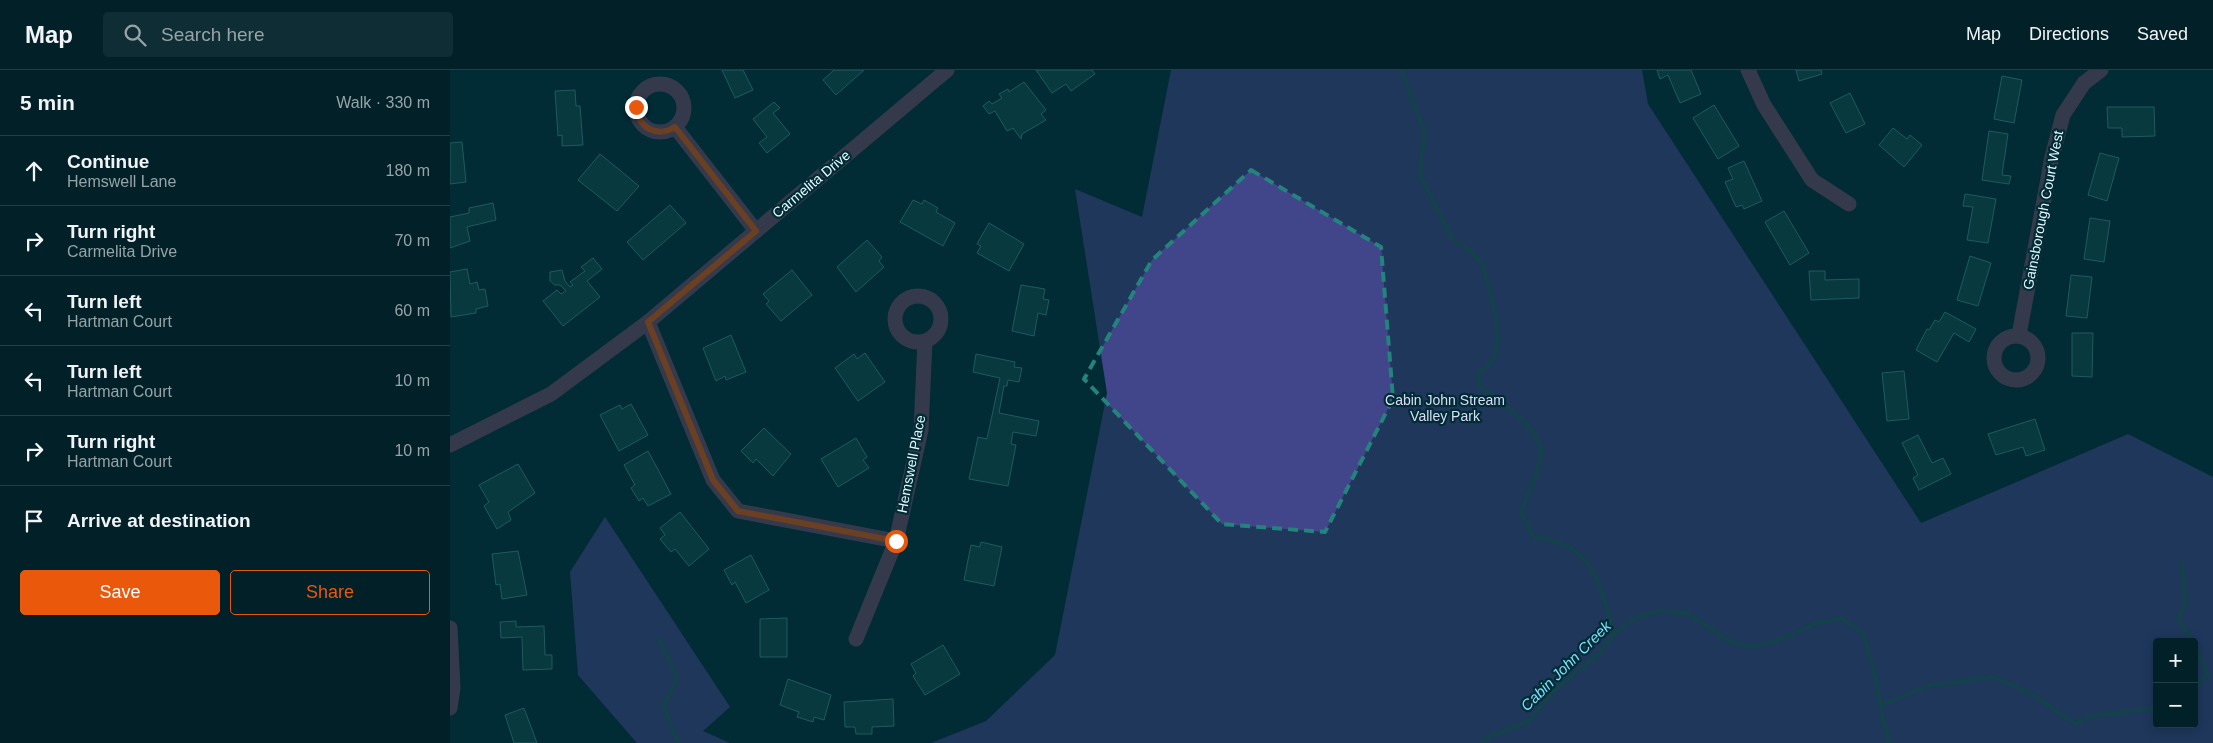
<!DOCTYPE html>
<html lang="en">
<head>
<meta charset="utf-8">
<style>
  :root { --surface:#012028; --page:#0f2d34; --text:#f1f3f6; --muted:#96a3a8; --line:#233e45; --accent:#ea580c }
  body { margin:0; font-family:Arial,sans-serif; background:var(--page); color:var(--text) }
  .controls { position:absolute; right:15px; bottom:15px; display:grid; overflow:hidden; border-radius:5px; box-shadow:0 2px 12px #0003 }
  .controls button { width:45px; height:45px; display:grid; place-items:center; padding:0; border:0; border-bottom:1px solid var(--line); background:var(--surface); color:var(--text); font:25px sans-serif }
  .stop { position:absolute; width:15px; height:15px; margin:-11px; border:4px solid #ea580c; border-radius:50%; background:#fff }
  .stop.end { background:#ea580c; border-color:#fff; box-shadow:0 1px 5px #0008 }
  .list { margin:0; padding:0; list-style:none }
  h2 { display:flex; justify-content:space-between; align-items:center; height:65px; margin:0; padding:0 20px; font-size:21px }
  h2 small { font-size:16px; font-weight:400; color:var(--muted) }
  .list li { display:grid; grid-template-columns:32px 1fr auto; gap:15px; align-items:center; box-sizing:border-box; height:70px; padding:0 20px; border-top:1px solid var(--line) }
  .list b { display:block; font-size:19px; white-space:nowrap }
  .list p { margin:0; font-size:16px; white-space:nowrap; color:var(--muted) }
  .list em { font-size:16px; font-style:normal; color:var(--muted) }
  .actions { display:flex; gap:10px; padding:15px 20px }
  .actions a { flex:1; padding:11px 0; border:1px solid var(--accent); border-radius:5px; text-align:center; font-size:18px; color:var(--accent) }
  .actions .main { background:var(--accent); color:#fff }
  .icon { flex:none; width:28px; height:28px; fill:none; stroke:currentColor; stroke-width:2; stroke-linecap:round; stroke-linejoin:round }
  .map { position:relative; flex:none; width:1763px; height:673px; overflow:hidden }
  header { display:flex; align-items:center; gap:30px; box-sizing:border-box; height:70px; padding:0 25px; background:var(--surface); border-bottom:1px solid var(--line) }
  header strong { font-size:24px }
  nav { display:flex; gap:28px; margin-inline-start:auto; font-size:18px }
  .search { width:350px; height:45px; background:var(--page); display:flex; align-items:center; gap:12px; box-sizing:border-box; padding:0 18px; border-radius:5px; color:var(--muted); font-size:19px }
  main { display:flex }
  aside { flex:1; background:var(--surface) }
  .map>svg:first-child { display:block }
  .green { fill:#41468a; fill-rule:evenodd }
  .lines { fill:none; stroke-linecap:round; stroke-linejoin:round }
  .stream { stroke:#2a5b68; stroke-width:4.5 }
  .building { fill:#0e494a; stroke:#429395 }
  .minor { stroke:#724d68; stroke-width:15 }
  .route { stroke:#ea580c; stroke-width:6 }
  .marked { fill:none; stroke:#24837c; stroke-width:4; stroke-dasharray:10 6; stroke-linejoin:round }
  .labels { text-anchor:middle; stroke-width:4.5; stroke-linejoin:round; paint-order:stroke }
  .street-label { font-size:14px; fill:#e2f7fd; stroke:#012b35 }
  .park-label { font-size:14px; fill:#d8ddf6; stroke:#012b35 }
  .water-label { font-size:15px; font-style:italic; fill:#7be2fe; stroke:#012b35 }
</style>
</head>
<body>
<header>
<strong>Map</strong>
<div class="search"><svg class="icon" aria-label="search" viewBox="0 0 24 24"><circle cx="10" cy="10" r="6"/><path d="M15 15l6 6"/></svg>Search here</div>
<nav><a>Map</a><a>Directions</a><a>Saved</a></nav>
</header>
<main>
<aside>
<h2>5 min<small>Walk · 330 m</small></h2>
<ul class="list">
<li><svg class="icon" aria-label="ahead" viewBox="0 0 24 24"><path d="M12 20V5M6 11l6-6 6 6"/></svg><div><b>Continue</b><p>Hemswell Lane</p></div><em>180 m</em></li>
<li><svg class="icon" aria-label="right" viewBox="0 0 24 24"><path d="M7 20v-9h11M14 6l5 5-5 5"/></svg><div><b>Turn right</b><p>Carmelita Drive</p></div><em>70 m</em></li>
<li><svg class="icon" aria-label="left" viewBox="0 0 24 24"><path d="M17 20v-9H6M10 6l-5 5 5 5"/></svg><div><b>Turn left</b><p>Hartman Court</p></div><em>60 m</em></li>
<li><svg class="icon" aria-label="left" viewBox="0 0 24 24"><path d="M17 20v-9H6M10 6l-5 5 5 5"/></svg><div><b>Turn left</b><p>Hartman Court</p></div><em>10 m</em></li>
<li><svg class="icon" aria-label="right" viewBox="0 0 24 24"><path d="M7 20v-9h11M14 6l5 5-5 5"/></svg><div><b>Turn right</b><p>Hartman Court</p></div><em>10 m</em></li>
<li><svg class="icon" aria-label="arrive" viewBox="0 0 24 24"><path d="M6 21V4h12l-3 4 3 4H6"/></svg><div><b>Arrive at destination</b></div></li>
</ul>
<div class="actions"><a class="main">Save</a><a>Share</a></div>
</aside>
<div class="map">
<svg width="1763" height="673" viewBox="0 0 1763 673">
  <rect width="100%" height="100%" fill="#012b35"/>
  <g class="green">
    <path d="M721,0H1192L1198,34L1471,453L1678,364L1763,407V673H481L536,651L605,585L657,323L625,119L692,147ZM1707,572H1744V654H1707Z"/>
    <path d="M155,447L280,637L253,661L280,673H187L128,605L120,502Z"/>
  </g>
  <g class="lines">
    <g class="stream">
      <path d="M951,0L974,60L970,105L1002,168L1020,181L1033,195L1047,251L1048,270L1044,288L1036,298L1028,303L1029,316C1046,329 1092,358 1091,383C1089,403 1078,423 1071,442L1083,466C1093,468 1104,470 1113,474C1146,488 1157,532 1163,565"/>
      <path d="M1732,492L1735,536L1728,547L1742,572"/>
      <path d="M209,570L227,607L214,637L228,673"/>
      <path d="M1744,575L1758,604L1744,620"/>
      <path d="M1431,635L1478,616L1543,607L1580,623L1626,654L1641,646L1707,638"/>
      <path d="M1031,673L1037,668L1079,651L1106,619L1150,583L1163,565L1186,548L1210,541L1237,543L1281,572L1303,577L1332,569L1367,553L1391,548L1413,563L1423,598L1438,671L1443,673"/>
    </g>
  </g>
  <g class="building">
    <path d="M272,0H293L303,20L285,28Z"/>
    <path d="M384,0H414L386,25L373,10Z"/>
    <path d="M586,0H642L645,4L621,21L616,14L602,23Z"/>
    <path d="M1207,0H1241L1251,24L1230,33L1218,5L1210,9Z"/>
    <path d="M1346,0H1371L1372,4L1349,11Z"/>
    <path d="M1552,6L1572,10L1564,53L1544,49Z"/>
    <path d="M574,12L596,40L591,44L596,50L572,64L571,69L563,58L557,61L545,41L539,44L533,36L539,31L542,34L552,28L549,24L558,19L559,22Z"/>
    <path d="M125,20L126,36H130L133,75L112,76V65L108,66L105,21Z"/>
    <path d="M1400,23L1415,54L1396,63L1380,33Z"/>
    <path d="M324,32L330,38L323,43L340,64L317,83L309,73L317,67L303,49Z"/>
    <path d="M1264,35L1289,76L1268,89L1243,48Z"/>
    <path d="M1657,37H1704L1705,66L1672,67V58H1658Z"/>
    <path d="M1443,58L1457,69L1460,65L1472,75L1454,97L1429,75Z"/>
    <path d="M1539,61L1558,64L1552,105L1561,106L1559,114L1532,110Z"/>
    <path d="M12,72L16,112L0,114V73Z"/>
    <path d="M1650,83L1669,88L1657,131L1638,125Z"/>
    <path d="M150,84L189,116L167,141L128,110Z"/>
    <path d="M1294,91L1312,131L1294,139L1292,135L1286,137L1275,112L1283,109L1278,98Z"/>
    <path d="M1515,124L1546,129L1538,173L1517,170L1523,137L1513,136Z"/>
    <path d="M463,130L472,134L474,130L488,138L486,142L505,153L493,176L450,152Z"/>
    <path d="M43,133L46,150L17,157L20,171L0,178V147L19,143V138Z"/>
    <path d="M220,135L236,153L193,190L177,172Z"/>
    <path d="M1334,141L1359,183L1340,195L1315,152Z"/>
    <path d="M1640,148L1660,151L1654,192L1634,189Z"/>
    <path d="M539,153L574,174L559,201L527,183L531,176L527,174Z"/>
    <path d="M417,170L432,187L429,191L434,197L406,222L387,197Z"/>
    <path d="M1520,186L1541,193L1528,236L1507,230Z"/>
    <path d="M143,188L152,199L137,211L150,227L113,256L93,231L107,220L111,224L116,221L110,215H105L100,211V202L112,200L115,211L120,217L123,215L120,212L135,201L131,197Z"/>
    <path d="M17,199L20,214L27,212L29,220L35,219L38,236L26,239V243L1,247L0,202Z"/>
    <path d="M342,200L362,225L331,251L316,234L319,231L313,224Z"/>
    <path d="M1359,201H1375V210L1409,209V228L1361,230Z"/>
    <path d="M1621,205L1642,207L1637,248L1616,246Z"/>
    <path d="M571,215L595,219L593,229L599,230L596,245L588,243L584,266L562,261Z"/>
    <path d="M1495,242L1526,259L1519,272L1504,263L1487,292L1466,280L1477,259L1479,260L1485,250L1489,252Z"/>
    <path d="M1622,263H1643L1642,307L1622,306Z"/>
    <path d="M281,265L296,302L276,310L275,306L266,311L253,278Z"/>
    <path d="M415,283L435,312L408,331L385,298L404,284L407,289Z"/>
    <path d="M526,284L565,292L564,297L572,298L569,312L558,310L557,316H554L549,343L589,351L586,366L563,362L561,374L566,375L558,416L519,409L528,367L537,369L550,308L523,302Z"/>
    <path d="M1454,301L1459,349L1437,351L1432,303Z"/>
    <path d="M181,334L198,365L169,381L150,345L170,335L172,339Z"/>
    <path d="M1585,349L1595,380L1576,386L1573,377L1546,385L1538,364Z"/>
    <path d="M314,358L341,384L323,406L306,389L303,393L291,381Z"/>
    <path d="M1468,365L1482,393L1493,388L1501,404L1469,420L1463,408L1468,405L1452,373Z"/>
    <path d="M406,368L417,387L413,390L419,398L388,417L371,389Z"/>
    <path d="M198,381L221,424L198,436L193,428L189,431L181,418L185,415L174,395Z"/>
    <path d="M68,394L85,423L58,442L61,450L47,459L34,436L39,432L29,415Z"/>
    <path d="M230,442L259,479L239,496L225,479L221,482L210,469L215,465L210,458Z"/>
    <path d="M531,472L552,477L544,516L514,510L521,475L530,477Z"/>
    <path d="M68,481L77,525L52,529L50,514L46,515L42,484Z"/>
    <path d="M301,485L319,520L296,533L285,512L282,515L274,500Z"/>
    <path d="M337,548V587H310V549Z"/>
    <path d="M66,551V557L94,556L95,585H102V599L73,600L72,567L51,568L50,552Z"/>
    <path d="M493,575L510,604L475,625L463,606L466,603L461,594Z"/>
    <path d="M338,609L381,625L374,650L364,647L363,652L347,647L349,642L330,635Z"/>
    <path d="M443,629L444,656L422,657V664H406L405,657H395L394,632Z"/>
    <path d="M74,638L87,673H64L55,645Z"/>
  </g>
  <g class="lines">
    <g class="minor">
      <path d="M1298,0L1314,35L1362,110L1399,134"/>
      <circle cx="210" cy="38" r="24"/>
      <path d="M225,57L306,161"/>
      <circle cx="468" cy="249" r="23"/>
      <path d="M198,252L263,410L288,441L446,471"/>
      <path d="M1569,265L1602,87L1613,45L1634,13L1651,0"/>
      <circle cx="1566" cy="288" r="22"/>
      <path d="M0,375L101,324L198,252L497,0"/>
      <path d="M0,558L3,618L0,638"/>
      <path d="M406,569L446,471L471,360L475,271"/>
    </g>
  </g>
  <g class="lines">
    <path class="route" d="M186,37C188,58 207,68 225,57L306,161L198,252L263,410L288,441L446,471"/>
  </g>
  <path d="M0 0H1763V673H0ZM801,100L931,177L943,329L875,462L772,454L634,309L702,190Z" fill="#012b35" fill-opacity=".55" fill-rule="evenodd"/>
  <path class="marked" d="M801,100L931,177L943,329L875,462L772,454L634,309L702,190Z"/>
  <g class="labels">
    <g class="street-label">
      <text transform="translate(361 114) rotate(-40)" y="5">Carmelita Drive</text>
      <text transform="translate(1593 140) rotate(-79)" y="5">Gainsborough Court West</text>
      <text transform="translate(461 394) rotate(-79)" y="5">Hemswell Place</text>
    </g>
    <g class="park-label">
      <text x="995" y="335">Cabin John Stream<tspan x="995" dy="16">Valley Park</tspan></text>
    </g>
    <g class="water-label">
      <text transform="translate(1116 596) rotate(-45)" y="5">Cabin John Creek</text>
    </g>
  </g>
</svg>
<div class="controls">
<button>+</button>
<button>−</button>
</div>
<div class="stop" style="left:446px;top:471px"></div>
<div class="stop end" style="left:186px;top:37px"></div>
</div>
</main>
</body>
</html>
